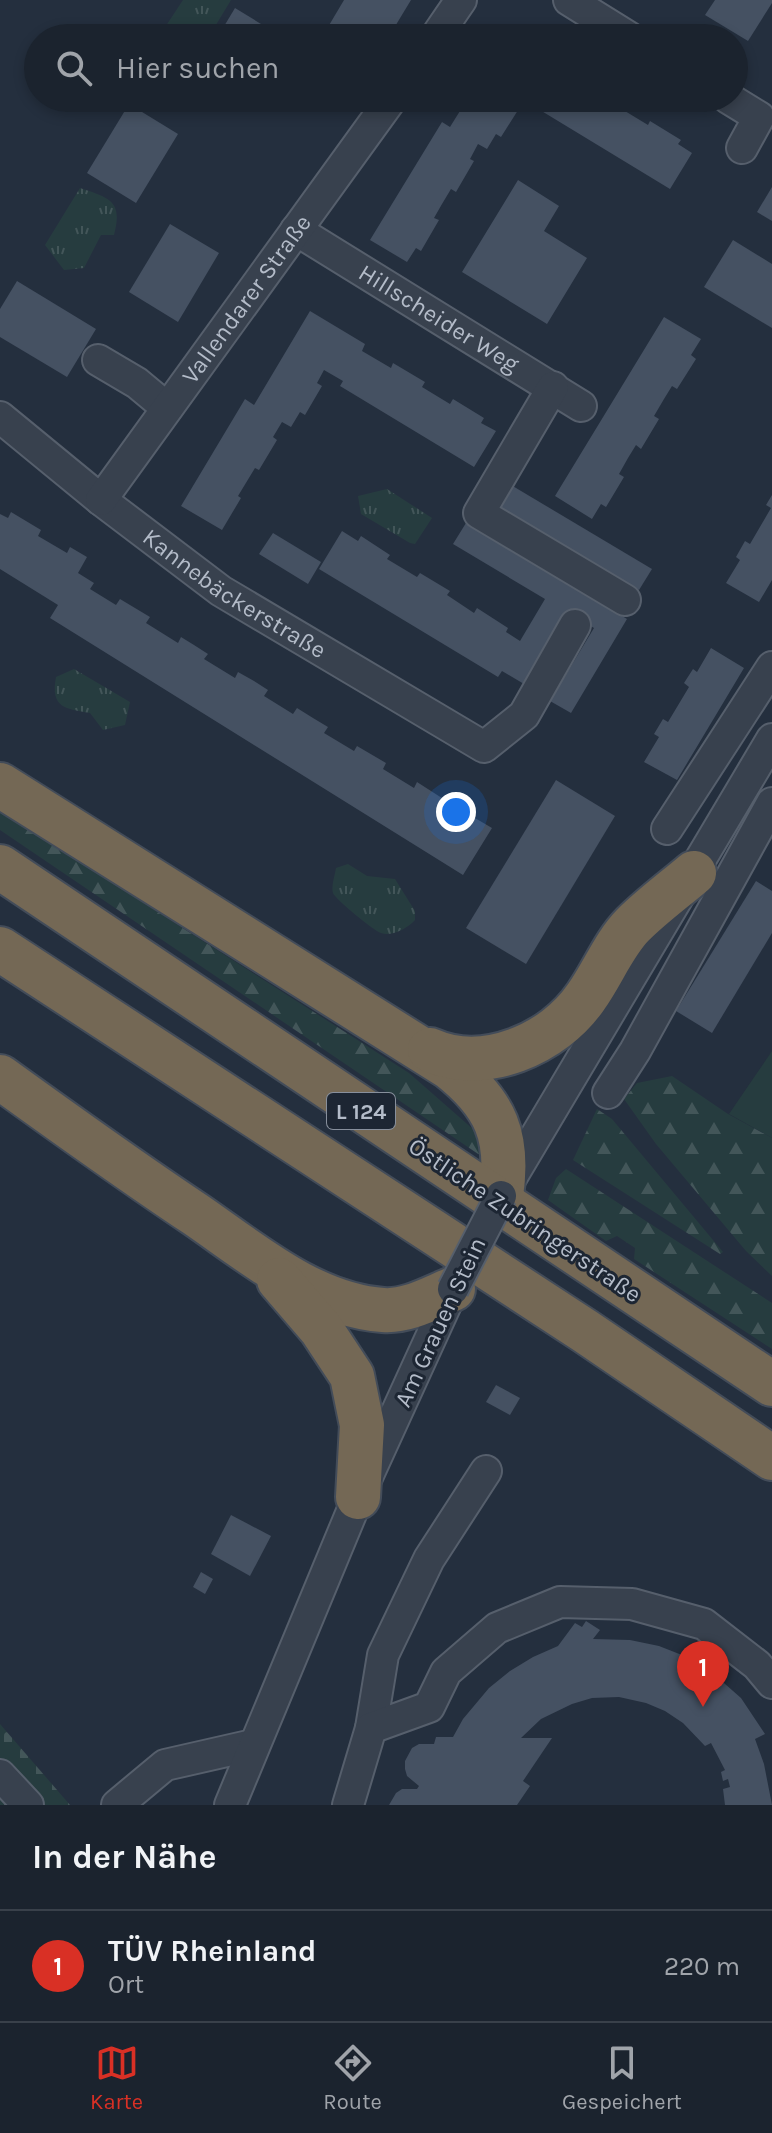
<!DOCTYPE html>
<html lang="de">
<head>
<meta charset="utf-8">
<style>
  :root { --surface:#1b232e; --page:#282f3a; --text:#f1f3f6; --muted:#a0a4aa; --line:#39404a; --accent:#d93025 }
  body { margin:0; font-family:Karla,sans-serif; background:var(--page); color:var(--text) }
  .you { position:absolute; left:456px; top:812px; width:28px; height:28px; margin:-20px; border:6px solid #fff; border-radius:50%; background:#1a73e8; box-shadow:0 0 0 12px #1a73e833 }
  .badge { display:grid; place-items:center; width:52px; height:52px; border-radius:50%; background:var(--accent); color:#fff; font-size:26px; font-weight:700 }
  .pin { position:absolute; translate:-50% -66px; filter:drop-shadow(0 2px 4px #0008) }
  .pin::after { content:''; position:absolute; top:42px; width:28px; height:24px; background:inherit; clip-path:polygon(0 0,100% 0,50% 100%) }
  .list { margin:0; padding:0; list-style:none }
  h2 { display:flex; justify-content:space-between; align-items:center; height:104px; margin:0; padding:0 32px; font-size:34px }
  h2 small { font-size:26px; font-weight:400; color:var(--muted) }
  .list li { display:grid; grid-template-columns:52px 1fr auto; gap:24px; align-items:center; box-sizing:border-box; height:112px; padding:0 32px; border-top:2px solid var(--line) }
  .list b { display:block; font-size:30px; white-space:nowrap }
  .list p { margin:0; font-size:26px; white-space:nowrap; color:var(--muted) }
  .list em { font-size:26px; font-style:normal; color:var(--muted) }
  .icon { flex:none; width:44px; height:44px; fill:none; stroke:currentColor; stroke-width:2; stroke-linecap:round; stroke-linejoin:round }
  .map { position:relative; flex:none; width:772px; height:1805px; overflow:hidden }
  .search { position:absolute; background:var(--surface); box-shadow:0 4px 12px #0003; left:24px; right:24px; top:24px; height:88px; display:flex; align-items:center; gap:20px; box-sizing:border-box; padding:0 28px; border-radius:44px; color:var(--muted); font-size:30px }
  .sheet { height:216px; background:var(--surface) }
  nav { display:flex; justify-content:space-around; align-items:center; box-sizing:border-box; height:112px; border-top:2px solid var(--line); background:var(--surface); font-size:22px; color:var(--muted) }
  nav a { display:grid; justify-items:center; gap:4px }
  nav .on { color:var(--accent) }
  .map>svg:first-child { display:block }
  .grass { fill:#263c3f }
  .forest { fill:url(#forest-firs) }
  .cemetery { fill:url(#cemetery-stones) }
  .park { fill:url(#park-tufts) }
  .building { fill:#455162 }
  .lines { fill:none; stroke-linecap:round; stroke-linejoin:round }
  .minor-casing { stroke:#565f6c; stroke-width:34 }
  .highway-casing { stroke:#434c59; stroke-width:48 }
  .minor { stroke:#38414e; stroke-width:30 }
  .highway { stroke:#746855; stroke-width:44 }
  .minor-bridge-casing { stroke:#565f6c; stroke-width:34; stroke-linecap:butt }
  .minor-bridge { stroke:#38414e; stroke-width:30 }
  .labels { text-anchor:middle; stroke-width:6; stroke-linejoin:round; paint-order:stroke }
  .shield { fill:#1d2633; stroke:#878f9c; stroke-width:2 }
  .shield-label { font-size:22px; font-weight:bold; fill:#b4bcc9 }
  .street-label { font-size:24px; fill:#b4bcc9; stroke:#1d2633 }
</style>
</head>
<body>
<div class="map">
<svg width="772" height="1805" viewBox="0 0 772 1805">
  <defs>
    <pattern id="forest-firs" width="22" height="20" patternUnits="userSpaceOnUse" patternTransform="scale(2)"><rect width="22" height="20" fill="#263c3f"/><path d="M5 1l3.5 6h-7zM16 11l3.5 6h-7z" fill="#435659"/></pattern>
    <pattern id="cemetery-stones" width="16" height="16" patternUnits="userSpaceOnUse" patternTransform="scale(2)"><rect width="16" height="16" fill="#263c3f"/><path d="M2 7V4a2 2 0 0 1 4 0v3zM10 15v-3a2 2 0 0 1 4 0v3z" fill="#435659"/></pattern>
    <pattern id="park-tufts" width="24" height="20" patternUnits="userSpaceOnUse" patternTransform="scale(2)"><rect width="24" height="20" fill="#263c3f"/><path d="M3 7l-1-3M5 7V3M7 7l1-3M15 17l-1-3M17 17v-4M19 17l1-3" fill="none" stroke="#435659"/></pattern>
  </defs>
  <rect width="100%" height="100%" fill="#242f3e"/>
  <path class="grass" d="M772,1051V1138L729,1114Z"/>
  <g class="forest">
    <path d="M0,811L409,1073L474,1130L488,1153L487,1160L0,830Z"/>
    <path d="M672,1076L728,1114L772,1138V1276L746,1251L656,1144L624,1099L637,1083Z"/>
    <path d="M597,1109L612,1119L723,1252L720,1254L573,1160Z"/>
    <path d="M566,1169L772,1303V1349L634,1259L635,1248L617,1236L606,1241L548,1200L556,1178Z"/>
  </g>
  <path class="cemetery" d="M0,1724L70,1805H0Z"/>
  <g class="park">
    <path d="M183,0H231L208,38H158Z"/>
    <path d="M80,188C110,198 123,201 114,235H101L84,268L64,270L45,245Z"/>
    <path d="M387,489L432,518L415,544L410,543L361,514L358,496Z"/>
    <path d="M74,669L130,702L125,725L103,730L90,713C66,709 50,708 56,677Z"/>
    <path d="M348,864L367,876L395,879L415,911V920C408,928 392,937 381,933C374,931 335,899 333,893C331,886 335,875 336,868Z"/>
  </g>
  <g class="building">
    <path d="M344,0H411L388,38H346L328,27Z"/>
    <path d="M715,0H772V3L748,41L705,15Z"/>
    <path d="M235,8L284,38H217Z"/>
    <path d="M468,98H518L515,103L520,107L501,137L496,134L487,149L478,144L470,159L474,161L456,192L451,189L442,204L434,218L439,220L421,251L416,248L407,262L370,240L442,122L450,127Z"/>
    <path d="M530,98H613L622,103L620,108L648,125L650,121L681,140L678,144L692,153L670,189L535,107L538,103Z"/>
    <path d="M129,104L178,134L136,203L87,173Z"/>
    <path d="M518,180L559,206L544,231L587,258L547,324L462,272Z"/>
    <path d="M772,187V221L757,212Z"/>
    <path d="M170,224L219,253L178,322L129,292Z"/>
    <path d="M733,240L772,264V328L704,287Z"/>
    <path d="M17,281L96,329L67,377L0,337V309Z"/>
    <path d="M310,311L365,344L362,351L391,368L393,363L425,382L422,387L450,404L453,399L484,418L481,423L496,431L474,467L340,386L343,381L324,370L317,383L322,386L305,415L300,412L291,427L282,422L273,437L277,440L259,470L255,468L238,496L241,498L222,530L181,506L245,399L254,405Z"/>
    <path d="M664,317L701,339L691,355L696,359L677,389L672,386L664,399L654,416L659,419L641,449L636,445L628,458L619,474L624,477L606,507L601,504L592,519L555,496Z"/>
    <path d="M511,485L652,569L639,590L498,506Z"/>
    <path d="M772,495V580L759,602L726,583L740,560L736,557L745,541L750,544L771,508L766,505Z"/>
    <path d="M11,512L41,530L38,536L67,553L70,547L87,557L78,573L94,583L90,589L116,605L120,599L150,617L146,623L178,643L181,637L194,645L208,654L204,659L235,678L238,672L254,681L268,690L264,696L293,714L297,708L313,718L328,727L324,733L354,751L357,746L386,763L383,769L414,788L417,782L445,800L442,806L471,824L475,818L492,828L463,875L50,618L58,605L0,569V514L8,518Z"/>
    <path d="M466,523L627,619L571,713L550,701L594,628L567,612L524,684L502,671L498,677L319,569L342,531L358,541L361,536L390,555L387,559L417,577L420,573L450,591L447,595L474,613L477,608L508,628L506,632L520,641L545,599L453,544Z"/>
    <path d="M273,533L321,562L308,584L259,554Z"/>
    <path d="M711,648L744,668L677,780L644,762L659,737L654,734L663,719L668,722L689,687L684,683L693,669L697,672Z"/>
    <path d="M556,780L615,816L526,964L466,928Z"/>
    <path d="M756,881L772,891V933L712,1033L676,1011Z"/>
    <path d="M496,1385L520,1398L510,1415L486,1402Z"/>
    <path d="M231,1515L271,1536L250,1576L211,1554Z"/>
    <path d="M201,1572L213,1579L205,1594L193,1587Z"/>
    <path d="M586,1621L600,1630L593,1639L630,1640L659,1646L687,1657L708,1669L741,1698L765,1734L755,1739L764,1764L772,1805H725L723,1789L730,1787L728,1779L723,1781L721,1772L725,1770L711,1743L705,1746L683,1723L665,1711L646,1703L619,1697L592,1698L572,1704L541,1719L521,1738H552L523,1781L530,1786L517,1805H389L396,1793L402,1789H417L419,1786L407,1776L405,1769V1761L412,1748L419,1744H434L436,1737H453L463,1719L489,1688L510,1671L533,1657L558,1646L575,1623L582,1627Z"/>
  </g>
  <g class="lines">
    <defs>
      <g id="minor">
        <path d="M569,0L630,38"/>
        <path d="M435,38L461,0"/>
        <path d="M728,98L759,117L742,148"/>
        <path id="s1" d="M296,230L581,406"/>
        <path d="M98,360L137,383L167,408"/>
        <path d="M553,387L479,513L625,600"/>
        <path id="s2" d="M0,417L101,500L221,591L484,747L524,715L575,625"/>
        <path id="s3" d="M101,500L392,98"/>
        <path d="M667,829L772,667"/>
        <path d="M608,1093L635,1051L772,803"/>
        <path d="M505,1188L772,739"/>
        <path d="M371,1728L383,1655L429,1559L486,1471"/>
        <path d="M0,1775L28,1805"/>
        <path d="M117,1805L165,1765L253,1745"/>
        <path d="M230,1805L358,1497L453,1289"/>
        <path d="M348,1805L371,1728L429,1707L446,1672L497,1628L560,1602L632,1604L704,1624L757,1665L772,1683"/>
      </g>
      <g id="highway">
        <path d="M0,785L449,1067C496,1104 510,1137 501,1196"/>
        <path d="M0,867L772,1384"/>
        <path d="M0,949L585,1331L772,1458"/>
        <path d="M430,1050C484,1074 554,1044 586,997C602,975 614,944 633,925C652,906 674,890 694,873"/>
        <path d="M0,1077C65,1124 129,1170 195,1214C252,1253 312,1305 383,1310C407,1312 431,1298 453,1289"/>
        <path d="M279,1280L321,1329L352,1376L362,1425L358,1497"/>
      </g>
    </defs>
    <use href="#minor" class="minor-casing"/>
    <use href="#highway" class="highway-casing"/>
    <use href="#minor" class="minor"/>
    <use href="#highway" class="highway"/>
    <defs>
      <path id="minor-bridge" d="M453,1289L501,1196"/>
    </defs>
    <use href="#minor-bridge" class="minor-bridge-casing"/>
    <use href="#minor-bridge" class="minor-bridge"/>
  </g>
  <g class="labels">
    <rect class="shield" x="327" y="1093" width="68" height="36" rx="6"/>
    <g class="shield-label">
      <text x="361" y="1119">L 124</text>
    </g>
    <g class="street-label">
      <text dy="8" stroke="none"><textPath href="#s3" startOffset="248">Vallendarer Straße</textPath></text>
      <text dy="8" stroke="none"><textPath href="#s1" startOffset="168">Hillscheider Weg</textPath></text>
      <text dy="8" stroke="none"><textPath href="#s2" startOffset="294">Kannebäckerstraße</textPath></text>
      <text transform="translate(525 1220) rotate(34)" y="8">Östliche Zubringerstraße</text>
      <text transform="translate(440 1322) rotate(-65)" y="8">Am Grauen Stein</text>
    </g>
  </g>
</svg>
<div class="you"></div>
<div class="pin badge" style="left:703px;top:1707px">1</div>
<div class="search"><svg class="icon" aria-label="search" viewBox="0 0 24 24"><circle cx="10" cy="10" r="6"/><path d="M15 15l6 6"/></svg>Hier suchen</div>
</div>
<section class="sheet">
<h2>In der Nähe<small></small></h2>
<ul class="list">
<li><span class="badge">1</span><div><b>TÜV Rheinland</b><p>Ort</p></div><em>220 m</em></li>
</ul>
</section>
<nav>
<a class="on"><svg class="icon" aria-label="map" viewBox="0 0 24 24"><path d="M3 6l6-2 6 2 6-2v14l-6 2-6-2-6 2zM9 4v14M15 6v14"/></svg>Karte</a>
<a><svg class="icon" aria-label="directions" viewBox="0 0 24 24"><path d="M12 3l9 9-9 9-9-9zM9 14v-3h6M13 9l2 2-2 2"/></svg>Route</a>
<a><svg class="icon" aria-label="saved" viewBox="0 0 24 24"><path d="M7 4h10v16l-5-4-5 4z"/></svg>Gespeichert</a>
</nav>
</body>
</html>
